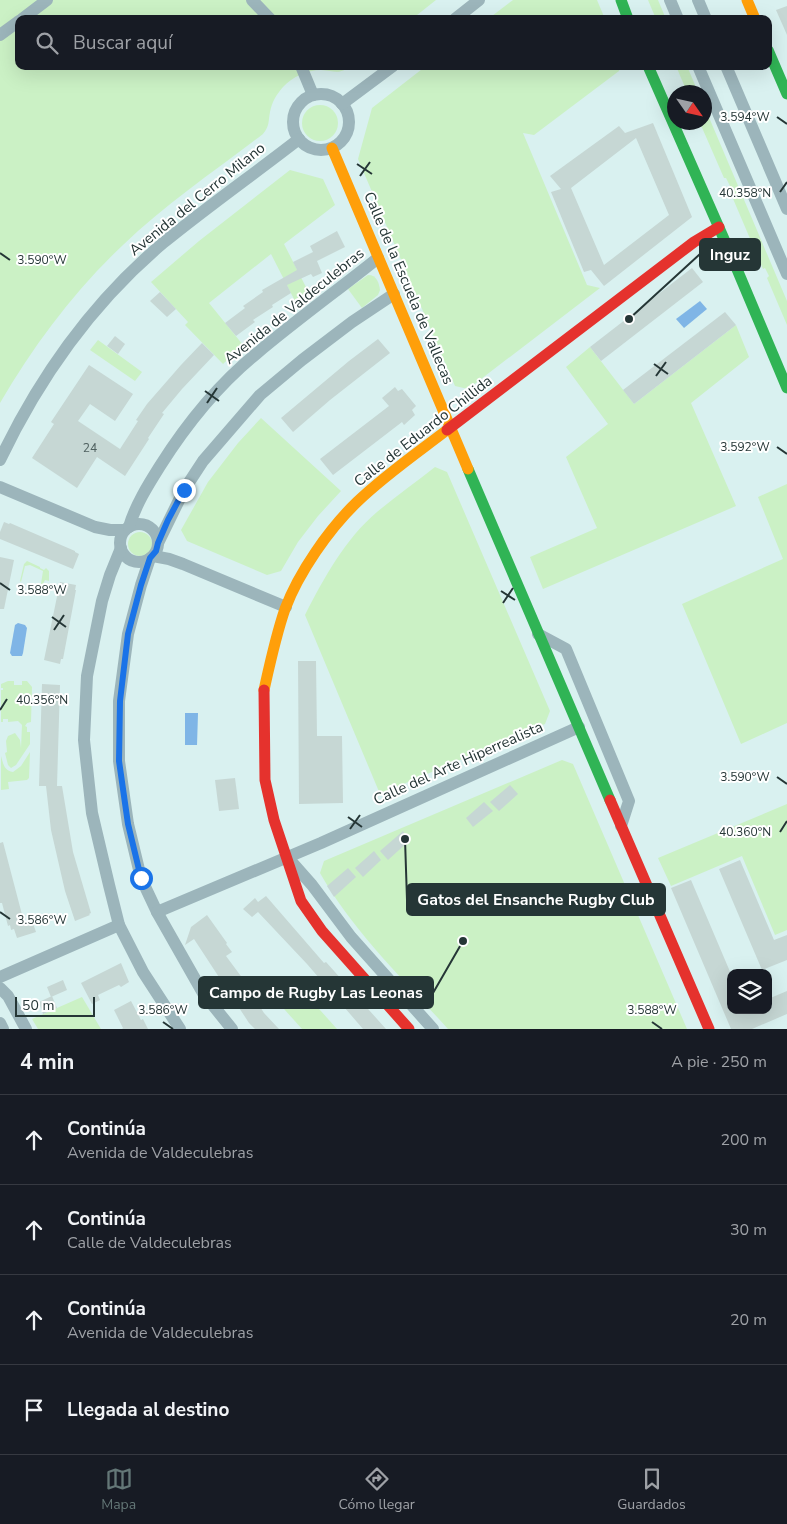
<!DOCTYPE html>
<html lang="es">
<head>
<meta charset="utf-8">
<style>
  :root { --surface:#171b24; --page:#242831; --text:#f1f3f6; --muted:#9ea1a6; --line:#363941; --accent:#647777 }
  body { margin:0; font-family:"Nunito Sans",sans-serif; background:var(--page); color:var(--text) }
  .controls { position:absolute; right:15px; bottom:15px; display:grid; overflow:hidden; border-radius:10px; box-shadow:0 5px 20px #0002 }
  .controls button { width:45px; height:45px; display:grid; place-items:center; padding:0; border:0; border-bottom:1px solid var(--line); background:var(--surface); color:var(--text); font:25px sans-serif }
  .compass { position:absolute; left:667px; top:85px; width:45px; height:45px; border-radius:50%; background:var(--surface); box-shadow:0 5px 20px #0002; rotate:124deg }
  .scale { position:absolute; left:15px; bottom:12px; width:80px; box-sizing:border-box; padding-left:5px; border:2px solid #253636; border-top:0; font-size:14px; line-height:18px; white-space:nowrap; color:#253636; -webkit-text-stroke:4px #fff; paint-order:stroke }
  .stop { position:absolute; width:15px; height:15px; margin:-11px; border:4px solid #1a73e8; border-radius:50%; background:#fff }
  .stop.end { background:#1a73e8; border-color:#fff; box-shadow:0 1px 5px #0008 }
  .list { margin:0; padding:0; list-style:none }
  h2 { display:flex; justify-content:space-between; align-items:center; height:65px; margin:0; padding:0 20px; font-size:21px }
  h2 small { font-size:16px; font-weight:400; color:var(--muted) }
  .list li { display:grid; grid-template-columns:32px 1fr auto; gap:15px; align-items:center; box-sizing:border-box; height:90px; padding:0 20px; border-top:1px solid var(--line) }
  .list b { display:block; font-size:19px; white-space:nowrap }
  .list p { margin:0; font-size:16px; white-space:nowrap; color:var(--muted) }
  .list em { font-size:16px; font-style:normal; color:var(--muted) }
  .icon { flex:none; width:28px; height:28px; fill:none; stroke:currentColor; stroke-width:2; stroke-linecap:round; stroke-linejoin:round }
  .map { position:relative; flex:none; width:787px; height:1029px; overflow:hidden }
  .search { position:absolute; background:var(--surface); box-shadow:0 5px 20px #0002; left:15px; right:15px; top:15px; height:55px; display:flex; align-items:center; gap:12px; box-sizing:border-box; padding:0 18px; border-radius:10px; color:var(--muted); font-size:19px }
  .sheet { height:425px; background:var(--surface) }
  nav { display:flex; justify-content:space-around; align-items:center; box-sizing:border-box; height:70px; border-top:1px solid var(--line); background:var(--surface); font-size:14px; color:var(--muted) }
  nav a { display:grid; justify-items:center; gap:2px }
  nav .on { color:var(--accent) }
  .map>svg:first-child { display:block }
  .green { fill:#cbf1c5 }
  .water { fill:#7fb5e6 }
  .building { fill:#c6d7d4; fill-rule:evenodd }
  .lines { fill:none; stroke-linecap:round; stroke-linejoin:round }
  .street { stroke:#9cb5bb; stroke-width:12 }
  .fast { stroke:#30b455; stroke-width:11 }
  .slow { stroke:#ff9f0a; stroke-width:11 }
  .jam { stroke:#e5322d; stroke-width:11 }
  .route { stroke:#1a73e8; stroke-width:6 }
  .ticks { fill:none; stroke:#253636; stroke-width:2 }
  .labels { text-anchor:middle; stroke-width:4; stroke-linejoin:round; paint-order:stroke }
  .number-label { font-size:12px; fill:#4f605f }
  .street-label { font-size:15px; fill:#253636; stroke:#fff }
  .ticks-label { font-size:12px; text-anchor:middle; fill:#253636; stroke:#fff; stroke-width:4; stroke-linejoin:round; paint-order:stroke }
  .leader { fill:none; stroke:#253636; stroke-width:2 }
  .callout-dot { fill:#253636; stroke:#fff; stroke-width:2 }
  .callout { fill:#253636; stroke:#253636; stroke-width:2 }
  .callout-label { font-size:16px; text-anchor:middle; font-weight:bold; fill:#fff }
</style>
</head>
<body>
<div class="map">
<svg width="787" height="1029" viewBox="0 0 787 1029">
  <rect width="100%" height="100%" fill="#d9f1f0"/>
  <g class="green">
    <path d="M0,0H436L412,19H19V66H351C339,75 335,71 321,70C307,70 292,77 283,87C276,95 272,102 270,112C268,122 270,125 263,134C216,170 166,204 123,245C74,291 34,345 0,403Z"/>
    <path d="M513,0H597L605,19H488Z"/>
    <path d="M648,0H658L666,19H656Z"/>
    <path d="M426,66H620L619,71L534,135L523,133L587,285L600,288L468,389L455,386L358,159L372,108Z"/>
    <path d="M676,66H687L698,92H687Z"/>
    <circle cx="320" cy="123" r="18"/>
    <path d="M705,108L787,301V325L767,278L769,276L765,268L763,269L728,187L730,186L726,178H724L700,123L704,122Z"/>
    <path d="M290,170L323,179L335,205L284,244L309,293L296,303L271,254L209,303L243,345L223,364L185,325L188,322L151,282L199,241Z"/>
    <path d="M368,275C377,275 379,283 380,290L378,295L362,308L348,289Z"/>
    <path d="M736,325L749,357L691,403L736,506L543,589L530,557L597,528L566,457L608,424L566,367L590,347L634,404Z"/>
    <path d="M98,340L142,372L135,381L90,350Z"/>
    <path d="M261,418L341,491L318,516L298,542L281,571L267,575L187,541L181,530L208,482L238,443Z"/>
    <path d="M435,467L447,472L550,711L545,724L380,794L305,615C324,578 345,539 377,512C396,496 416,482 435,467Z"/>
    <path d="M787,484V723L741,744L682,604L783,559L758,497Z"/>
    <circle cx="140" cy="544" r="12"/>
    <path d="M27,561L40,567V568L44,570L46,568L49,571V581L45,580L43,584H44L43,590L47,591L36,593L29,591V590L36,591L40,590L43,571L30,565L25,566L21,582L20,581L24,564Z"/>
    <path d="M8,681H14V685H22V681H27L32,687L31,722L27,723L25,726L27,727V732H30V744L16,765L11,768L8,765L5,753L7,752L6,741L8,736L15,733L20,740L21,748L22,725L18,721L8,722V719H3V722H1V690H3V688H1V684Z"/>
    <path d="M30,752L29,778L27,780L8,782L9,789L1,790V756C3,763 4,771 13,772L21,766Z"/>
    <path d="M562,760L573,764L687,1029H448C404,980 352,930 320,873L324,861Z"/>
    <path d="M787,804V930L775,935L742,856L671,886L658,858Z"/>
    <path d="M295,982L337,1029H302L276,1000Z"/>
    <path d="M82,997L101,1029H38L32,1019Z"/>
  </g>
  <g class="water">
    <path d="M700,301L707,309L684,328L676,319Z"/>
    <path d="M18,623L25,625L27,628L23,653L22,656H12L10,653L15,625Z"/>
    <path d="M185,713H198L197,745H185Z"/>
  </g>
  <g class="building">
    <path d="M787,6V35L776,10Z"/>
    <path d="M653,123L692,217L604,286L591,270L584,272L551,192L561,189L550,176L619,126L625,133ZM636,138L669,215L604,265L571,188Z"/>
    <path d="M337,231L345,247L317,261L322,273L313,277L311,274L287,285L291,293L272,305L273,307L253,320L255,322L236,336L225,323L245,308L243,306L263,292L262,290L297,270L293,262L313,252L310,246Z"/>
    <path d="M692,268L703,282L601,361L590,347Z"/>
    <path d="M160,292L176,309L167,317L150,301Z"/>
    <path d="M725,312L736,325L634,404L623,390Z"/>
    <path d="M115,336L125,344L118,354L107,346Z"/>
    <path d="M378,339L390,353L330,400L293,432L281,418L349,361Z"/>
    <path d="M202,343L214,355L182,389L162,413L164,414L148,438L149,439L125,476L97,457L77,488L32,458L54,424L51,422L89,365L133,394L115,421L90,404L78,421L120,449L138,421L136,420L147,404L181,365Z"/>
    <path d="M395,387L398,391L402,389L416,406L412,410L415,415L404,425L402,422L333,475L320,459L389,406L382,398Z"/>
    <path d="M4,522L9,524L10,523L75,551V552L79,554L73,569L0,539V532Z"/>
    <path d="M0,557L14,560L4,609H0Z"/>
    <path d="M60,582L76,585L75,590H76L63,659H61L60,664L44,660Z"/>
    <path d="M298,661H316L317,736H342L343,803L299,804Z"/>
    <path d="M42,684L60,685L57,786H62L73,852L91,913L89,914L90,915L75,921L65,891L51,830L46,786H39Z"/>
    <path d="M235,778L239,809L219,811L215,780Z"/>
    <path d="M510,785L518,794L499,811L490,802Z"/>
    <path d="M484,802L493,811L473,827L466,818Z"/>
    <path d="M403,831L409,841L388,860L380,851Z"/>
    <path d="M3,842L25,926L33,923L36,932L17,938L14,929L11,930L10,925L8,926L2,903H0V843Z"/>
    <path d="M374,851L381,860L363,877L355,868Z"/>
    <path d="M740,860L774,940L787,935V960L762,970L719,869Z"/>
    <path d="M348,868L356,877L334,897L327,886Z"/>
    <path d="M691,880L731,974V1010H768V999L787,991V1014L752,1029H731L671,888Z"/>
    <path d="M266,896L324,963L326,962L386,1029H363L307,964L258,912L252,917L243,909L255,898L258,902Z"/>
    <path d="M207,915L227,943L226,944L232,952L226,956L249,987L254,983L259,991L253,996L264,1013L279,1029H255L249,1023L194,939L185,945L191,927Z"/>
    <path d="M121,963L129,982L121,987L119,985L98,995L100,1000L92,1004L81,983Z"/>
    <path d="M63,980L67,990L51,997L47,987Z"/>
    <path d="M52,996L57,1008L43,1014L39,1002Z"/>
    <path d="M131,1001L141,1020L143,1019L148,1029H122L123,1028L114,1010Z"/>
  </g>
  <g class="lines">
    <g class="street">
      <path d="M252,0L270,19"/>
      <path d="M670,0L678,19"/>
      <path d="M698,0L706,19"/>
      <path d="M22,19L47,0"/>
      <path d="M455,19L479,0"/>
      <path d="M0,35L19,21"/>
      <path d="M301,66L313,95"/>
      <path d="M698,66L787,274"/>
      <path d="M726,66L787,209"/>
      <circle cx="321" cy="122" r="28"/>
      <path d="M342,104L393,66"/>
      <path d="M0,460C39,378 93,302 163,243C207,207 254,174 299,139"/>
      <path d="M0,487L95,527L110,530H125"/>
      <circle cx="139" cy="543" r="19"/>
      <path d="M129,527C135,506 148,485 160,466C186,425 218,385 256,354C295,321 338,290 378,258"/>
      <path d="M158,543L184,490L203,461L260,395L302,360L352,322L394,294"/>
      <path d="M121,548L110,575L102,601L87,676L84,740L92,813L109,885L119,925L143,972L180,1029"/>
      <path d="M153,556L169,559L183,564L286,607"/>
      <path d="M150,558L141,585L128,634L119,701V761L128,824L141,878L157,912L203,993L232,1029"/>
      <path d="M538,634L566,649L629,801L621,826"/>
      <path d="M289,859L312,885L351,937L433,1029"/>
      <path d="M157,912L321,843L579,727"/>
      <path d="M0,977L119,925"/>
      <path d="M0,988L8,996L26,1029"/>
      <path d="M0,1023L3,1029"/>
    </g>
    <g class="fast">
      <path d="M621,0L628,19"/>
      <path d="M768,50L787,94"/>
      <path d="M648,66L731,255L787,388"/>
      <path d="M468,469L610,800"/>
    </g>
    <g class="slow">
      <path d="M747,0L755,19"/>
      <path d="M332,148L468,469"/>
      <path d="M264,690C270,663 276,635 285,609C299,572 329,529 357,502C385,475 417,453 447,430"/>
    </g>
    <g class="jam">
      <path d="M447,430L694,242L719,227"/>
      <path d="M264,690L265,780L274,820L301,901L322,931L409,1029"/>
      <path d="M610,800L709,1029"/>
    </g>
  </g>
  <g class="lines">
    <path class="route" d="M141,878L128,824L119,761L120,701L128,634L141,585L150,558L156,551L158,543L168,520L184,490"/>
  </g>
  <path class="ticks" d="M777,117L787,124M357,164L372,174M360,176L370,162M780,192L787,182M0,253L10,260M654,364L668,374M656,376L666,362M205,391L219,401M207,403L217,388M777,447L787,454M0,583L10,590M501,591L515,600M503,603L513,588M52,617L66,627M54,630L64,615M0,710L7,699M777,777L787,784M348,817L362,827M350,829L360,815M780,832L787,821M0,912L10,919M163,1022L173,1029M652,1022L662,1029"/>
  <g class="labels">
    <g class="number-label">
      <text x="90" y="452">24</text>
    </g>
    <g class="street-label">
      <text transform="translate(197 199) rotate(-39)" y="5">Avenida del Cerro Milano</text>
      <text transform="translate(409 288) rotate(67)" y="5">Calle de la Escuela de Vallecas</text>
      <text transform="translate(294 306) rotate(-39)" y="5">Avenida de Valdeculebras</text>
      <text transform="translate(423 431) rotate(-38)" y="5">Calle de Eduardo Chillida</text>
      <text transform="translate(458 763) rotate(-24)" y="5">Calle del Arte Hiperrealista</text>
    </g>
  </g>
  <g class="ticks-label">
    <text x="745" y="121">3.594°W</text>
    <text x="745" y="197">40.358°N</text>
    <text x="42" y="264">3.590°W</text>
    <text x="745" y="451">3.592°W</text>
    <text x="42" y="594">3.588°W</text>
    <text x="42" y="704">40.356°N</text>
    <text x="745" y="781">3.590°W</text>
    <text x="745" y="836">40.360°N</text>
    <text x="42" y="924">3.586°W</text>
    <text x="163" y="1014">3.586°W</text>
    <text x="652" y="1014">3.588°W</text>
  </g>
  <path class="leader" d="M629 319L700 254M405 839L407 900M463 941L433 993"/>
  <g class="callout-dot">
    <circle cx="629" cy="319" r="5"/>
    <circle cx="405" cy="839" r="5"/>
    <circle cx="463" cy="941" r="5"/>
  </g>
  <g class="callout">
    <rect x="700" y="239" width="60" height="31" rx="5"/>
    <rect x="407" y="884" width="258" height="31" rx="5"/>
    <rect x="199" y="977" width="234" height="31" rx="5"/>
  </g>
  <g class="callout-label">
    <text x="730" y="260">Inguz</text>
    <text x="536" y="905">Gatos del Ensanche Rugby Club</text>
    <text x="316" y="998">Campo de Rugby Las Leonas</text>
  </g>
</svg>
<div class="controls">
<button><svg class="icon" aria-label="layers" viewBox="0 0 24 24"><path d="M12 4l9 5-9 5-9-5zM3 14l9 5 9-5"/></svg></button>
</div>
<svg class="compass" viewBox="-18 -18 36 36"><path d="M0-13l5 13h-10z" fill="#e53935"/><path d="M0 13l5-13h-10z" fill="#9ea1a6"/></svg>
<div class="scale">50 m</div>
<div class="stop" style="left:141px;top:878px"></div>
<div class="stop end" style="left:184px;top:490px"></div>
<div class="search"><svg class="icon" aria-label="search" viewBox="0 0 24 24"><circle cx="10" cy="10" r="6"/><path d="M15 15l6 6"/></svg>Buscar aquí</div>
</div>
<section class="sheet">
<h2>4 min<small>A pie · 250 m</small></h2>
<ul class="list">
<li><svg class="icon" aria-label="ahead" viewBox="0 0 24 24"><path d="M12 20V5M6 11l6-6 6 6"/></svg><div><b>Continúa</b><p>Avenida de Valdeculebras</p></div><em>200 m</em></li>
<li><svg class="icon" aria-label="ahead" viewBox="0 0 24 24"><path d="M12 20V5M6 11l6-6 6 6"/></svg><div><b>Continúa</b><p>Calle de Valdeculebras</p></div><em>30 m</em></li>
<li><svg class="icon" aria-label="ahead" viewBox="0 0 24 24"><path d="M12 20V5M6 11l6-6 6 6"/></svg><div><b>Continúa</b><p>Avenida de Valdeculebras</p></div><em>20 m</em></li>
<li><svg class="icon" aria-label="arrive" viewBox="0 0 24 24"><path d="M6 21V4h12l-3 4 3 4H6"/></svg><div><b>Llegada al destino</b></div></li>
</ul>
</section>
<nav>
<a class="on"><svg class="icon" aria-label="map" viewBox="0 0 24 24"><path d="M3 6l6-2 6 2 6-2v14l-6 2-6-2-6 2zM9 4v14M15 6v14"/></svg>Mapa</a>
<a><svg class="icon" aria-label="directions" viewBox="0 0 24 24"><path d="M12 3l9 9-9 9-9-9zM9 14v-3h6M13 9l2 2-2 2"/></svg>Cómo llegar</a>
<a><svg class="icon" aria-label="saved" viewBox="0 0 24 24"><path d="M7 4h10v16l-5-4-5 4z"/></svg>Guardados</a>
</nav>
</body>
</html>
